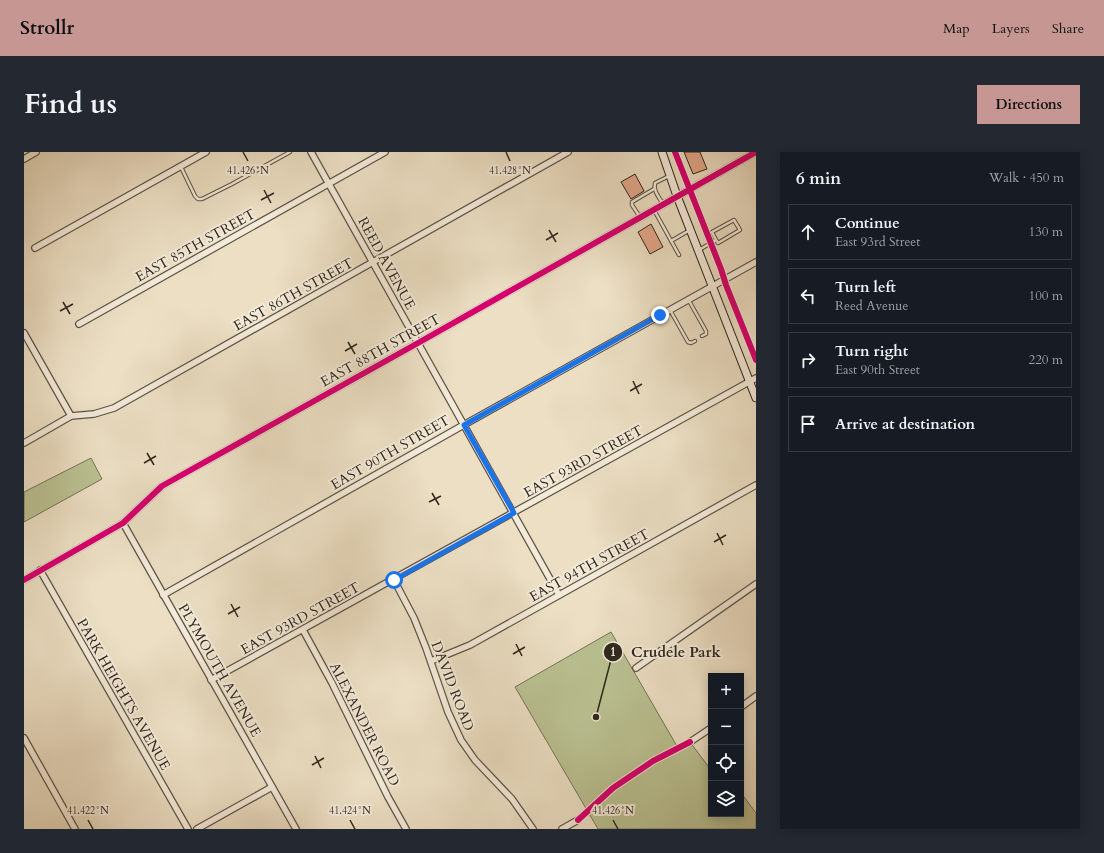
<!DOCTYPE html>
<html lang="en">
<head>
<meta charset="utf-8">
<style>
  :root { --surface:#171b24; --page:#242831; --text:#f1f3f6; --muted:#9ea1a6; --line:#363941; --accent:#c59692 }
  body { margin:0; font-family:Cardo,serif; background:var(--page); color:var(--text) }
  .controls { position:absolute; right:12px; bottom:12px; display:grid; overflow:hidden; border-radius:0px; box-shadow:0 2px 10px #0003 }
  .controls button { width:36px; height:36px; display:grid; place-items:center; padding:0; border:0; border-bottom:1px solid var(--line); background:var(--surface); color:var(--text); font:20px sans-serif }
  .stop { position:absolute; width:12px; height:12px; margin:-9px; border:3px solid #1a73e8; border-radius:50%; background:#fff }
  .stop.end { background:#1a73e8; border-color:#fff; box-shadow:0 1px 4px #0008 }
  .list { margin:0; padding:0; list-style:none }
  h2 { display:flex; justify-content:space-between; align-items:center; height:52px; margin:0; padding:0 16px; font-size:17px }
  h2 small { font-size:13px; font-weight:400; color:var(--muted) }
  .list li { display:grid; grid-template-columns:26px 1fr auto; gap:12px; align-items:center; box-sizing:border-box; height:56px; margin:0 8px 8px; padding:0 8px; border:1px solid var(--line); border-radius:0px }
  .list b { display:block; font-size:15px; white-space:nowrap }
  .list p { margin:0; font-size:13px; white-space:nowrap; color:var(--muted) }
  .list em { font-size:13px; font-style:normal; color:var(--muted) }
  .icon { flex:none; width:22px; height:22px; fill:none; stroke:currentColor; stroke-width:2; stroke-linecap:round; stroke-linejoin:round }
  .map { position:relative; flex:none; width:732px; height:677px; overflow:hidden; border-radius:0px }
  header { display:flex; align-items:center; gap:24px; box-sizing:border-box; height:56px; padding:0 20px; background:var(--accent); color:#111 }
  header strong { font-size:19px }
  nav { display:flex; gap:22px; margin-inline-start:auto; font-size:14px }
  .intro { display:flex; align-items:center; justify-content:space-between; box-sizing:border-box; height:96px; padding:0 24px }
  h1 { margin:0; font-size:28px }
  .button { padding:10px 18px; border-radius:0px; background:var(--accent); color:#111; font-size:14px; font-weight:700 }
  main { display:flex; gap:24px; padding:0 24px }
  aside { flex:1; background:var(--surface); border-radius:0px; box-shadow:0 2px 10px #0003 }
  .map>svg:first-child { display:block }
  .green { fill:#bac192; stroke:#747458 }
  .building { fill:#e3a88a; stroke:#2f271d }
  .lines { fill:none; stroke-linecap:round; stroke-linejoin:round }
  .lane-casing { stroke:#5e5547; stroke-width:4.5 }
  .street-casing { stroke:#5e5547; stroke-width:8 }
  .secondary-casing { stroke:#2f271d; stroke-width:9 }
  .lane { stroke:#f3ead9; stroke-width:2.5 }
  .street { stroke:#f3ead9; stroke-width:5.5 }
  .secondary { stroke:#f3ead9; stroke-width:7 }
  .cycleway-casing { stroke:#f3ead9; stroke-width:8 }
  .cycleway { stroke:#d6006c; stroke-width:6 }
  .route { stroke:#1a73e8; stroke-width:5 }
  .ticks { fill:none; stroke:#2f271d; stroke-width:1.5 }
  .labels { text-anchor:middle; stroke-width:4; stroke-linejoin:round; paint-order:stroke }
  .street-label { font-size:14px; fill:#2f271d; stroke:#f3ead9 }
  .ticks-label { font-size:10px; text-anchor:middle; fill:#2f271d; stroke:#f3ead9; stroke-width:4; stroke-linejoin:round; paint-order:stroke }
  .leader { fill:none; stroke:#2f271d; stroke-width:1.5 }
  .callout-dot { fill:#2f271d; stroke:#f3ead9; stroke-width:1.5 }
  .mark-label { font-size:12px; text-anchor:middle; font-weight:bold; fill:#fff }
  .callout-label { font-size:15px; text-anchor:middle; font-weight:bold; fill:#2f271d; stroke:#f3ead9; stroke-width:4; stroke-linejoin:round; paint-order:stroke }
</style>
</head>
<body>
<header>
<strong>Strollr</strong>
<nav><a>Map</a><a>Layers</a><a>Share</a></nav>
</header>
<div class="intro"><h1>Find us</h1><a class="button">Directions</a></div>
<main>
<div class="map">
<svg width="732" height="677" viewBox="0 0 732 677">
  <rect width="100%" height="100%" fill="#ecdfc4"/>
  <filter id="stains"><feTurbulence type="fractalNoise" baseFrequency=".005" numOctaves="4"/><feColorMatrix values="0 0 0 0 .2 0 0 0 0 .09 0 0 0 0 .02 0 0 0 .5 -.17"/></filter>
  <radialGradient id="worn" r=".72"><stop offset=".6" stop-color="#630" stop-opacity="0"/><stop offset="1" stop-color="#630" stop-opacity=".3"/></radialGradient>
  <g class="green">
    <path d="M67,306L78,327L0,370V340Z"/>
    <path d="M587,480L654,596L666,590L687,618V662H717V641L732,661V677H574L491,535Z"/>
  </g>
  <g class="building">
    <path d="M660,0H676L683,17L669,22Z"/>
    <path d="M611,22L620,39L607,47L597,30Z"/>
    <path d="M627,72L639,95L626,102L614,80Z"/>
  </g>
  <g class="lines">
    <defs>
      <g id="lane">
        <path d="M157,15L171,44L174,47H178L208,32L266,0"/>
        <path d="M639,52C635,45 629,39 631,31L645,24"/>
        <path d="M630,58L655,103"/>
        <path d="M616,65L608,53V50L630,37"/>
        <path d="M647,89L666,78"/>
        <path d="M675,98L692,88L694,91L716,78L710,68L688,80L692,88"/>
        <path d="M664,147L682,179V182L678,184"/>
        <path d="M646,158L664,190L667,191L671,189"/>
      </g>
      <g id="street">
        <path d="M287,0L535,443"/>
        <path d="M0,7L12,0"/>
        <path d="M11,96L182,0"/>
        <path d="M55,172L361,0"/>
        <path d="M0,181L47,264"/>
        <path d="M0,291L47,264L70,262L90,256L544,0"/>
        <path d="M99,371L272,677"/>
        <path d="M16,418L164,677"/>
        <path d="M0,428L99,371L138,334L394,191L732,0"/>
        <path d="M370,428L390,466L402,496L424,560L437,588L451,608L488,647L509,677"/>
        <path d="M139,443L436,275L732,110"/>
        <path d="M279,478L308,531L364,645L382,677"/>
        <path d="M407,509L446,493L732,333"/>
        <path d="M612,516L732,432"/>
        <path d="M187,528L732,226"/>
        <path d="M717,555L732,544"/>
        <path d="M0,586L51,677"/>
        <path d="M666,590L687,576"/>
        <path d="M173,677L248,635"/>
        <path d="M538,677L554,668"/>
      </g>
      <path id="secondary" d="M638,0L653,44L732,246"/>
    </defs>
    <use href="#lane" class="lane-casing"/>
    <use href="#street" class="street-casing"/>
    <use href="#secondary" class="secondary-casing"/>
    <use href="#lane" class="lane"/>
    <use href="#street" class="street"/>
    <use href="#secondary" class="secondary"/>
    <defs>
      <g id="cycleway">
        <path d="M651,0L697,117L702,133L732,208"/>
        <path d="M0,428L99,371L138,334L394,191L732,0"/>
        <path d="M554,668L589,636L629,609L666,590"/>
      </g>
    </defs>
    <use href="#cycleway" class="cycleway-casing"/>
    <use href="#cycleway" class="cycleway"/>
  </g>
  <g class="lines">
    <path class="route" d="M370,428L490,361L440,273L636,163"/>
  </g>
  <path class="ticks" d="M219,0L224,9M482,0L486,9M240,38L247,51M237,48L250,41M525,78L532,90M522,88L534,81M39,150L46,162M36,159L49,152M324,190L331,202M321,199L333,192M609,229L615,242M606,239L618,232M123,301L130,313M120,311L132,304M408,341L415,353M405,350L417,344M693,381L699,393M690,390L702,383M207,452L214,465M204,462L216,455M492,492L498,504M489,502L501,495M291,604L297,616M288,613L300,606M64,668L69,677M326,668L331,677M589,668L594,677"/>
  <g class="labels">
    <g class="street-label">
      <text transform="translate(171 93) rotate(-29)" y="5">EAST 85TH STREET</text>
      <text transform="translate(363 111) rotate(61)" y="5">REED AVENUE</text>
      <text transform="translate(269 142) rotate(-29)" y="5">EAST 86TH STREET</text>
      <text transform="translate(356 198) rotate(-29)" y="5">EAST 88TH STREET</text>
      <text transform="translate(366 300) rotate(-30)" y="5">EAST 90TH STREET</text>
      <text transform="translate(559 309) rotate(-29)" y="5">EAST 93RD STREET</text>
      <text transform="translate(565 413) rotate(-29)" y="5">EAST 94TH STREET</text>
      <text transform="translate(276 466) rotate(-29)" y="5">EAST 93RD STREET</text>
      <text transform="translate(196 518) rotate(60)" y="5">PLYMOUTH AVENUE</text>
      <text transform="translate(429 534) rotate(69)" y="5">DAVID ROAD</text>
      <text transform="translate(100 542) rotate(60)" y="5">PARK HEIGHTS AVENUE</text>
      <text transform="translate(341 572) rotate(63)" y="5">ALEXANDER ROAD</text>
    </g>
  </g>
  <g class="ticks-label">
    <text x="224" y="22">41.426°N</text>
    <text x="486" y="22">41.428°N</text>
    <text x="64" y="662">41.422°N</text>
    <text x="326" y="662">41.424°N</text>
    <text x="589" y="662">41.426°N</text>
  </g>
  <path class="leader" d="M572 565L589 500"/>
  <g class="callout-dot">
    <circle cx="572" cy="565" r="4"/>
    <circle cx="589" cy="500" r="10"/>
  </g>
  <g class="mark-label">
    <text x="589" y="504">1</text>
  </g>
  <g class="callout-label">
    <text x="652" y="505">Crudele Park</text>
  </g>
  <rect width="100%" height="100%" filter="url(#stains)"/>
  <rect width="100%" height="100%" fill="url(#worn)"/>
</svg>
<div class="controls">
<button>+</button>
<button>−</button>
<button><svg class="icon" aria-label="locate" viewBox="0 0 24 24"><circle cx="12" cy="12" r="6"/><path d="M12 2v4M12 18v4M2 12h4M18 12h4"/></svg></button>
<button><svg class="icon" aria-label="layers" viewBox="0 0 24 24"><path d="M12 4l9 5-9 5-9-5zM3 14l9 5 9-5"/></svg></button>
</div>
<div class="stop" style="left:370px;top:428px"></div>
<div class="stop end" style="left:636px;top:163px"></div>
</div>
<aside>
<h2>6 min<small>Walk · 450 m</small></h2>
<ul class="list">
<li><svg class="icon" aria-label="ahead" viewBox="0 0 24 24"><path d="M12 20V5M6 11l6-6 6 6"/></svg><div><b>Continue</b><p>East 93rd Street</p></div><em>130 m</em></li>
<li><svg class="icon" aria-label="left" viewBox="0 0 24 24"><path d="M17 20v-9H6M10 6l-5 5 5 5"/></svg><div><b>Turn left</b><p>Reed Avenue</p></div><em>100 m</em></li>
<li><svg class="icon" aria-label="right" viewBox="0 0 24 24"><path d="M7 20v-9h11M14 6l5 5-5 5"/></svg><div><b>Turn right</b><p>East 90th Street</p></div><em>220 m</em></li>
<li><svg class="icon" aria-label="arrive" viewBox="0 0 24 24"><path d="M6 21V4h12l-3 4 3 4H6"/></svg><div><b>Arrive at destination</b></div></li>
</ul>
</aside>
</main>
</body>
</html>
